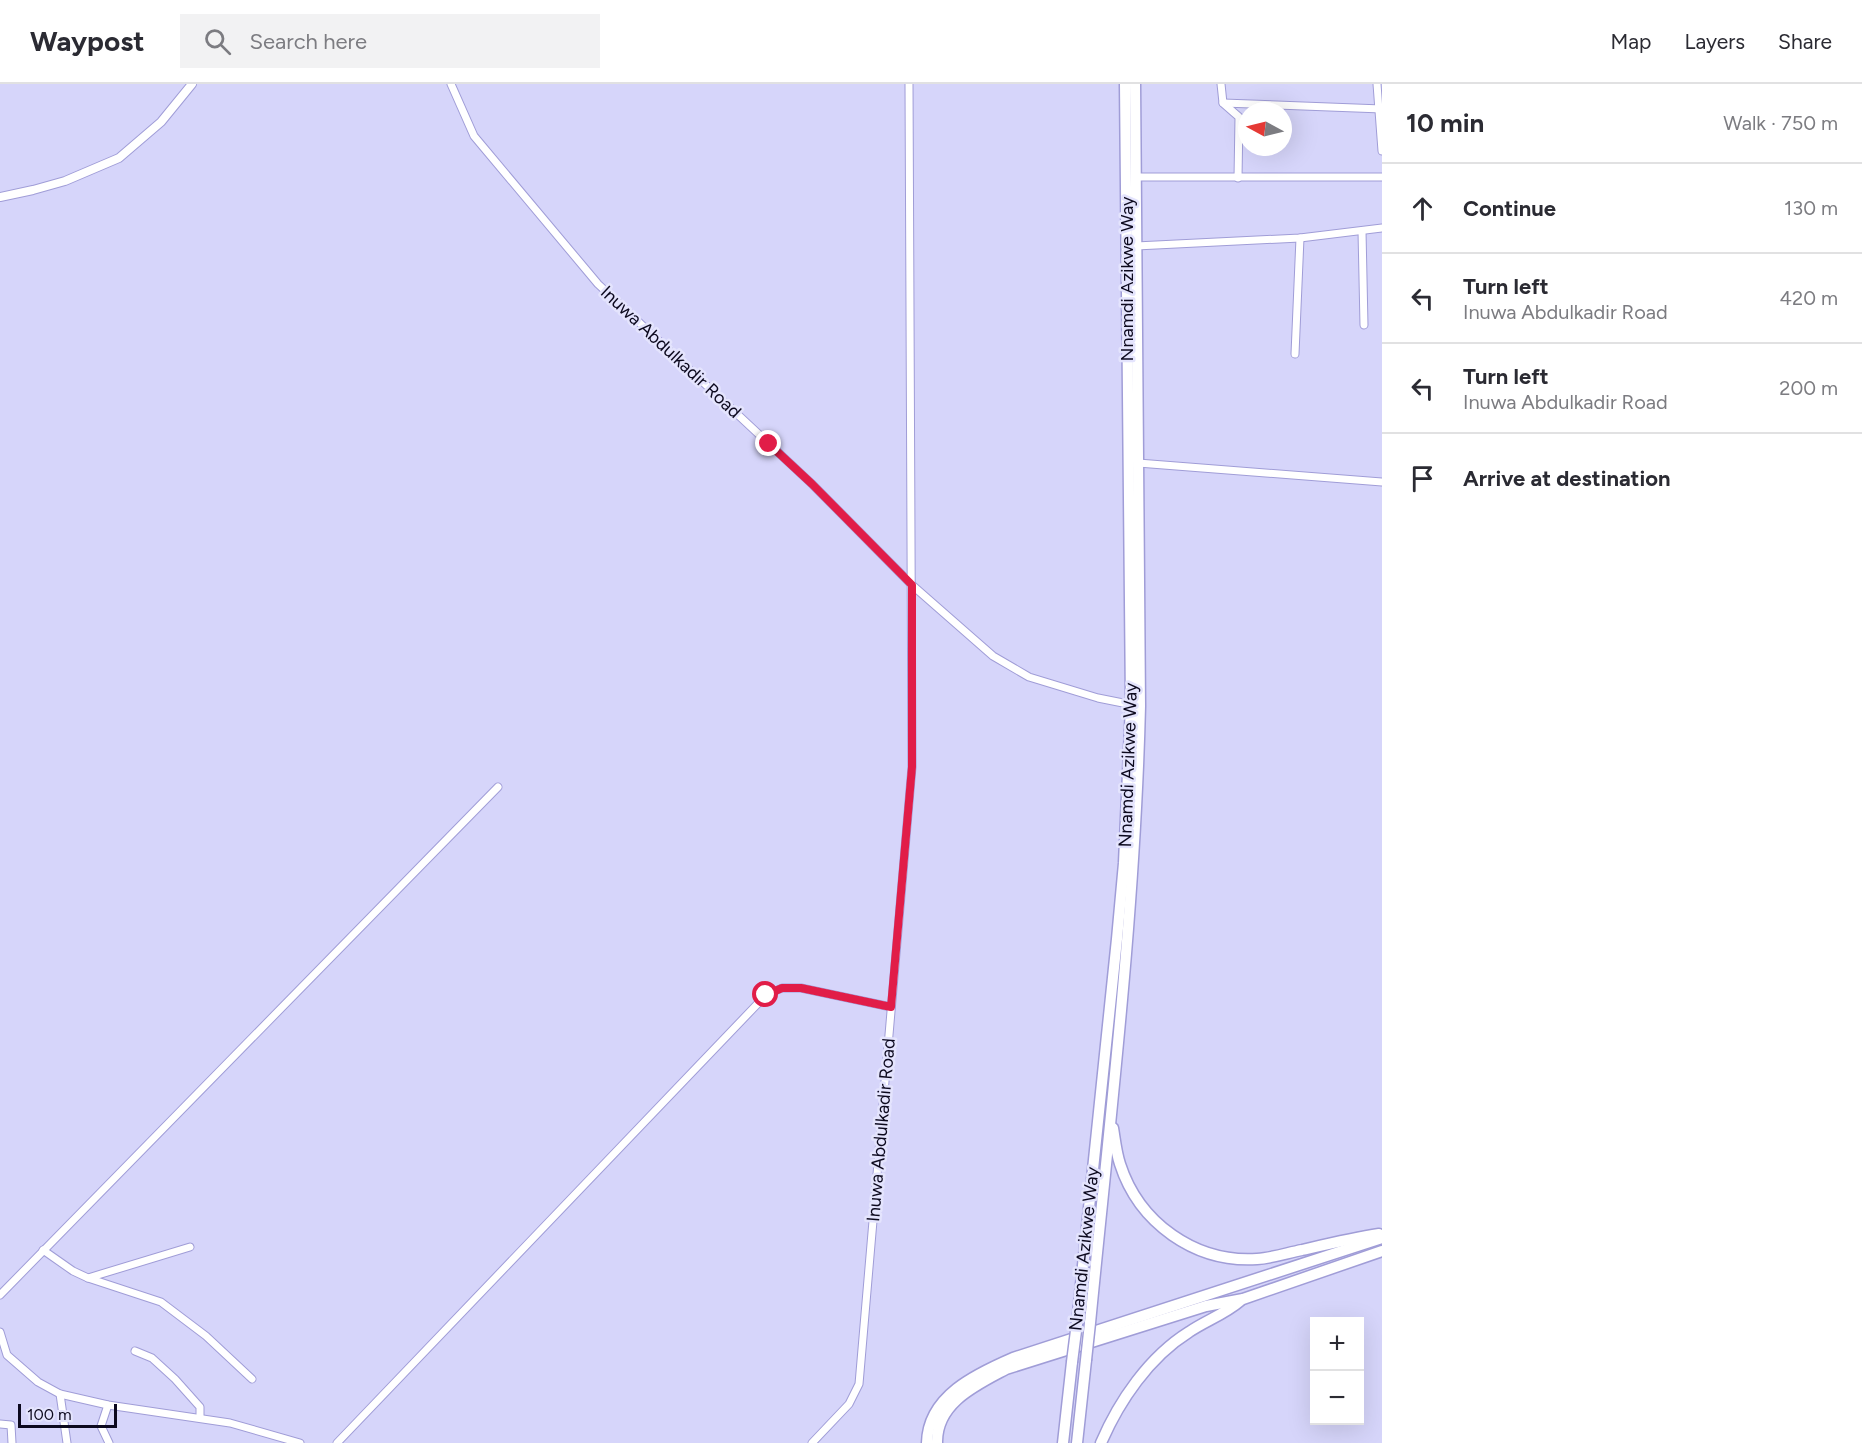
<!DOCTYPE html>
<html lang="en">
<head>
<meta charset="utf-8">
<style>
  :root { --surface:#fff; --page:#f2f2f3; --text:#2b2b33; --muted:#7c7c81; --line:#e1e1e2 }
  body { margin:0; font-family:Figtree,sans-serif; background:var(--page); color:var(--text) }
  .controls { position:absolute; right:18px; bottom:18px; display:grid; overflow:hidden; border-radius:0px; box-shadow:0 6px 24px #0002 }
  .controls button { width:54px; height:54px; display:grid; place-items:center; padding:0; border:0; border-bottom:2px solid var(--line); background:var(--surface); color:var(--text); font:30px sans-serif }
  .compass { position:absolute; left:1238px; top:18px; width:54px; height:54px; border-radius:50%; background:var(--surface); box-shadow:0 6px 24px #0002; rotate:277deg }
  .scale { position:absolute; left:18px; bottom:15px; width:99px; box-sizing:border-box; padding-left:6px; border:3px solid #0c091e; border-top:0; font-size:16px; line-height:21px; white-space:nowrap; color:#0c091e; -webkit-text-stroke:4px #e4e4fd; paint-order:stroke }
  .stop { position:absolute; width:18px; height:18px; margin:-14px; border:4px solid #e11d48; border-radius:50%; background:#fff }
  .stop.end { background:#e11d48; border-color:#fff; box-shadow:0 2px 6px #0008 }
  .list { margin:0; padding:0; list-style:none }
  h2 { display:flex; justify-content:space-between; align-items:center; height:78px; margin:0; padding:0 24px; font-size:26px }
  h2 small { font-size:20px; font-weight:400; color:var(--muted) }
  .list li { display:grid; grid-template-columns:39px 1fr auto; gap:18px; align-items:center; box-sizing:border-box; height:90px; padding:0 24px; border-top:2px solid var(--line) }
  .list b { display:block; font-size:22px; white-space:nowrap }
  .list p { margin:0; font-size:20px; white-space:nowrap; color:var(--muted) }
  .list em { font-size:20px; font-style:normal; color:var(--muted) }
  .icon { flex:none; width:33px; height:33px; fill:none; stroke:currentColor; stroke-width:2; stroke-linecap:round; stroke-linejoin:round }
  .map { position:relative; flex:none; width:1382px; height:1359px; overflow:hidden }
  header { display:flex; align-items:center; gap:36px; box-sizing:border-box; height:84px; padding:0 30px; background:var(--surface); border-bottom:2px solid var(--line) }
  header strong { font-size:28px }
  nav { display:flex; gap:33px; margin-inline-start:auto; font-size:21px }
  .search { width:420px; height:54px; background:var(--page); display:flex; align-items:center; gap:15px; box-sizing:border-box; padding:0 21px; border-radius:0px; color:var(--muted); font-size:22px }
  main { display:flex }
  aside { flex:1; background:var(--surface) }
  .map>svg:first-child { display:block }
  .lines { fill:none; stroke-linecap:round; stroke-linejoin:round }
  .minor-casing { stroke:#a09dd7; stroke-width:9 }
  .major-casing { stroke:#a09dd7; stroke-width:10 }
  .highway-casing { stroke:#a09dd7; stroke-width:13 }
  .minor { stroke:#fff; stroke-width:7 }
  .major { stroke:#fff; stroke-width:8 }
  .highway { stroke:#fff; stroke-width:10 }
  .highway-bridge-casing { stroke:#a09dd7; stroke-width:13; stroke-linecap:butt }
  .highway-bridge { stroke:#fff; stroke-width:10 }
  .route { stroke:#e11d48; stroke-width:8 }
  .labels { text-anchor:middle; stroke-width:5; stroke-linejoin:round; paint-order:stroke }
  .street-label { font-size:18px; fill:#0c091e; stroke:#e4e4fd }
</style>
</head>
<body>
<header>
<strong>Waypost</strong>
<div class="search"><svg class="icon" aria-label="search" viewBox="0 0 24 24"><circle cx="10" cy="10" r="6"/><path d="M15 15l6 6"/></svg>Search here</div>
<nav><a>Map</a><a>Layers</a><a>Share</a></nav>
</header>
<main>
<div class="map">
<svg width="1382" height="1359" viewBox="0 0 1382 1359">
  <rect width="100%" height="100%" fill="#d6d5fa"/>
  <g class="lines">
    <defs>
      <g id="minor">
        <path d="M451,0L474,52L598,200L812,400L912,501L993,572L1029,593L1098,614L1133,621"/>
        <path d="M1221,0L1223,19L1239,33L1238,94"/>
        <path d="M1377,0L1382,67"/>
        <path d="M1223,19L1382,25"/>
        <path d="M1135,93H1382"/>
        <path d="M1362,147L1364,241"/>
        <path d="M1136,162L1300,154L1382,144"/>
        <path d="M1295,270L1300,154"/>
        <path d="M1138,379L1382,398"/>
        <path d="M43,1166L73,1187L88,1194L161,1218L206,1252L252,1295"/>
        <path d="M88,1194L190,1163"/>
        <path d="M0,1211L498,703"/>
        <path d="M0,1248L7,1271L38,1298L60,1310L108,1321L230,1339L300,1359"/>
        <path d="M135,1267L152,1274L175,1295L200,1323V1334"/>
        <path d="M60,1310L67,1359"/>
        <path d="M108,1321L101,1342L109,1359"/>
        <path d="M0,1340L11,1341L12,1359"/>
        <path d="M337,1359L766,911L782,904H801L891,923"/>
        <path d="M812,1359L849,1320L859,1300L912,683L909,0"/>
      </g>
      <path id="major" d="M0,113L33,106L65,97L119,74L161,38L192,0"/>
      <g id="highway">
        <path d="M1113,1044C1115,1056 1116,1068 1120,1080C1139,1139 1195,1179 1257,1175C1272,1174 1287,1169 1302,1166C1328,1160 1353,1154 1379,1150"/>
        <path d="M1077,1239L1117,855L1124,779L1131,621L1125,0"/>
        <path d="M1090,1239C1110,1034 1135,829 1140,622L1135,0"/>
        <path d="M927,1359C928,1312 976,1290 1013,1274L1382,1154"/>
        <path d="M937,1359C936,1319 976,1301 1006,1285L1206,1222L1243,1215L1382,1167"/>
        <path d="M1063,1359L1072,1278"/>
        <path d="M1077,1359L1086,1276"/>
        <path d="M1101,1359C1119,1317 1149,1273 1189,1248C1205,1237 1225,1230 1240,1217"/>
      </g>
    </defs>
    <use href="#minor" class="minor-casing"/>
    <use href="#major" class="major-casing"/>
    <use href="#highway" class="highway-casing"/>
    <use href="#minor" class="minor"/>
    <use href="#major" class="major"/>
    <use href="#highway" class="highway"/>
    <defs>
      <g id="highway-bridge">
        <path d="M1086,1276L1090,1239"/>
        <path d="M1072,1278L1077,1239"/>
      </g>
    </defs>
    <use href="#highway-bridge" class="highway-bridge-casing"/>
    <use href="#highway-bridge" class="highway-bridge"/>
  </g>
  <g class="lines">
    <path class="route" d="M766,911L782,904H801L891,923L912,683V501L812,400L769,360"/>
  </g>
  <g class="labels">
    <g class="street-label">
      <text transform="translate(1127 195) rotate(-90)" y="6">Nnamdi Azikwe Way</text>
      <text transform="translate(671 268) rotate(43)" y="6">Inuwa Abdulkadir Road</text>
      <text transform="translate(1128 681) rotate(-88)" y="6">Nnamdi Azikwe Way</text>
      <text transform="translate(881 1046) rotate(-85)" y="6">Inuwa Abdulkadir Road</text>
      <text transform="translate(1084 1165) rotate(-84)" y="6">Nnamdi Azikwe Way</text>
    </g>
  </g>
</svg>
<div class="controls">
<button>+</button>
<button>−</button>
</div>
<svg class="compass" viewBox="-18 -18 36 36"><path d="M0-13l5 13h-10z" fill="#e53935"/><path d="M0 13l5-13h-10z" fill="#7c7c81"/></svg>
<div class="scale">100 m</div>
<div class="stop" style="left:766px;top:911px"></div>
<div class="stop end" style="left:769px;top:360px"></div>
</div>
<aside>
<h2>10 min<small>Walk · 750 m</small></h2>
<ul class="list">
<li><svg class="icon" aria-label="ahead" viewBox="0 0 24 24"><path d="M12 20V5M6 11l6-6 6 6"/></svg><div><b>Continue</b></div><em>130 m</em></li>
<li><svg class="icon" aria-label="left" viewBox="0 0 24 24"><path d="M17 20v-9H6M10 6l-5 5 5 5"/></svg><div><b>Turn left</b><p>Inuwa Abdulkadir Road</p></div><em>420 m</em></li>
<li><svg class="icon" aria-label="left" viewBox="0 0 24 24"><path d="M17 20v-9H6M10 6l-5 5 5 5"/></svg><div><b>Turn left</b><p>Inuwa Abdulkadir Road</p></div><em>200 m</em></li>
<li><svg class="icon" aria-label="arrive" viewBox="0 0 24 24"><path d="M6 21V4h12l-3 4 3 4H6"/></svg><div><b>Arrive at destination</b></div></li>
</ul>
</aside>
</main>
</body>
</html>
